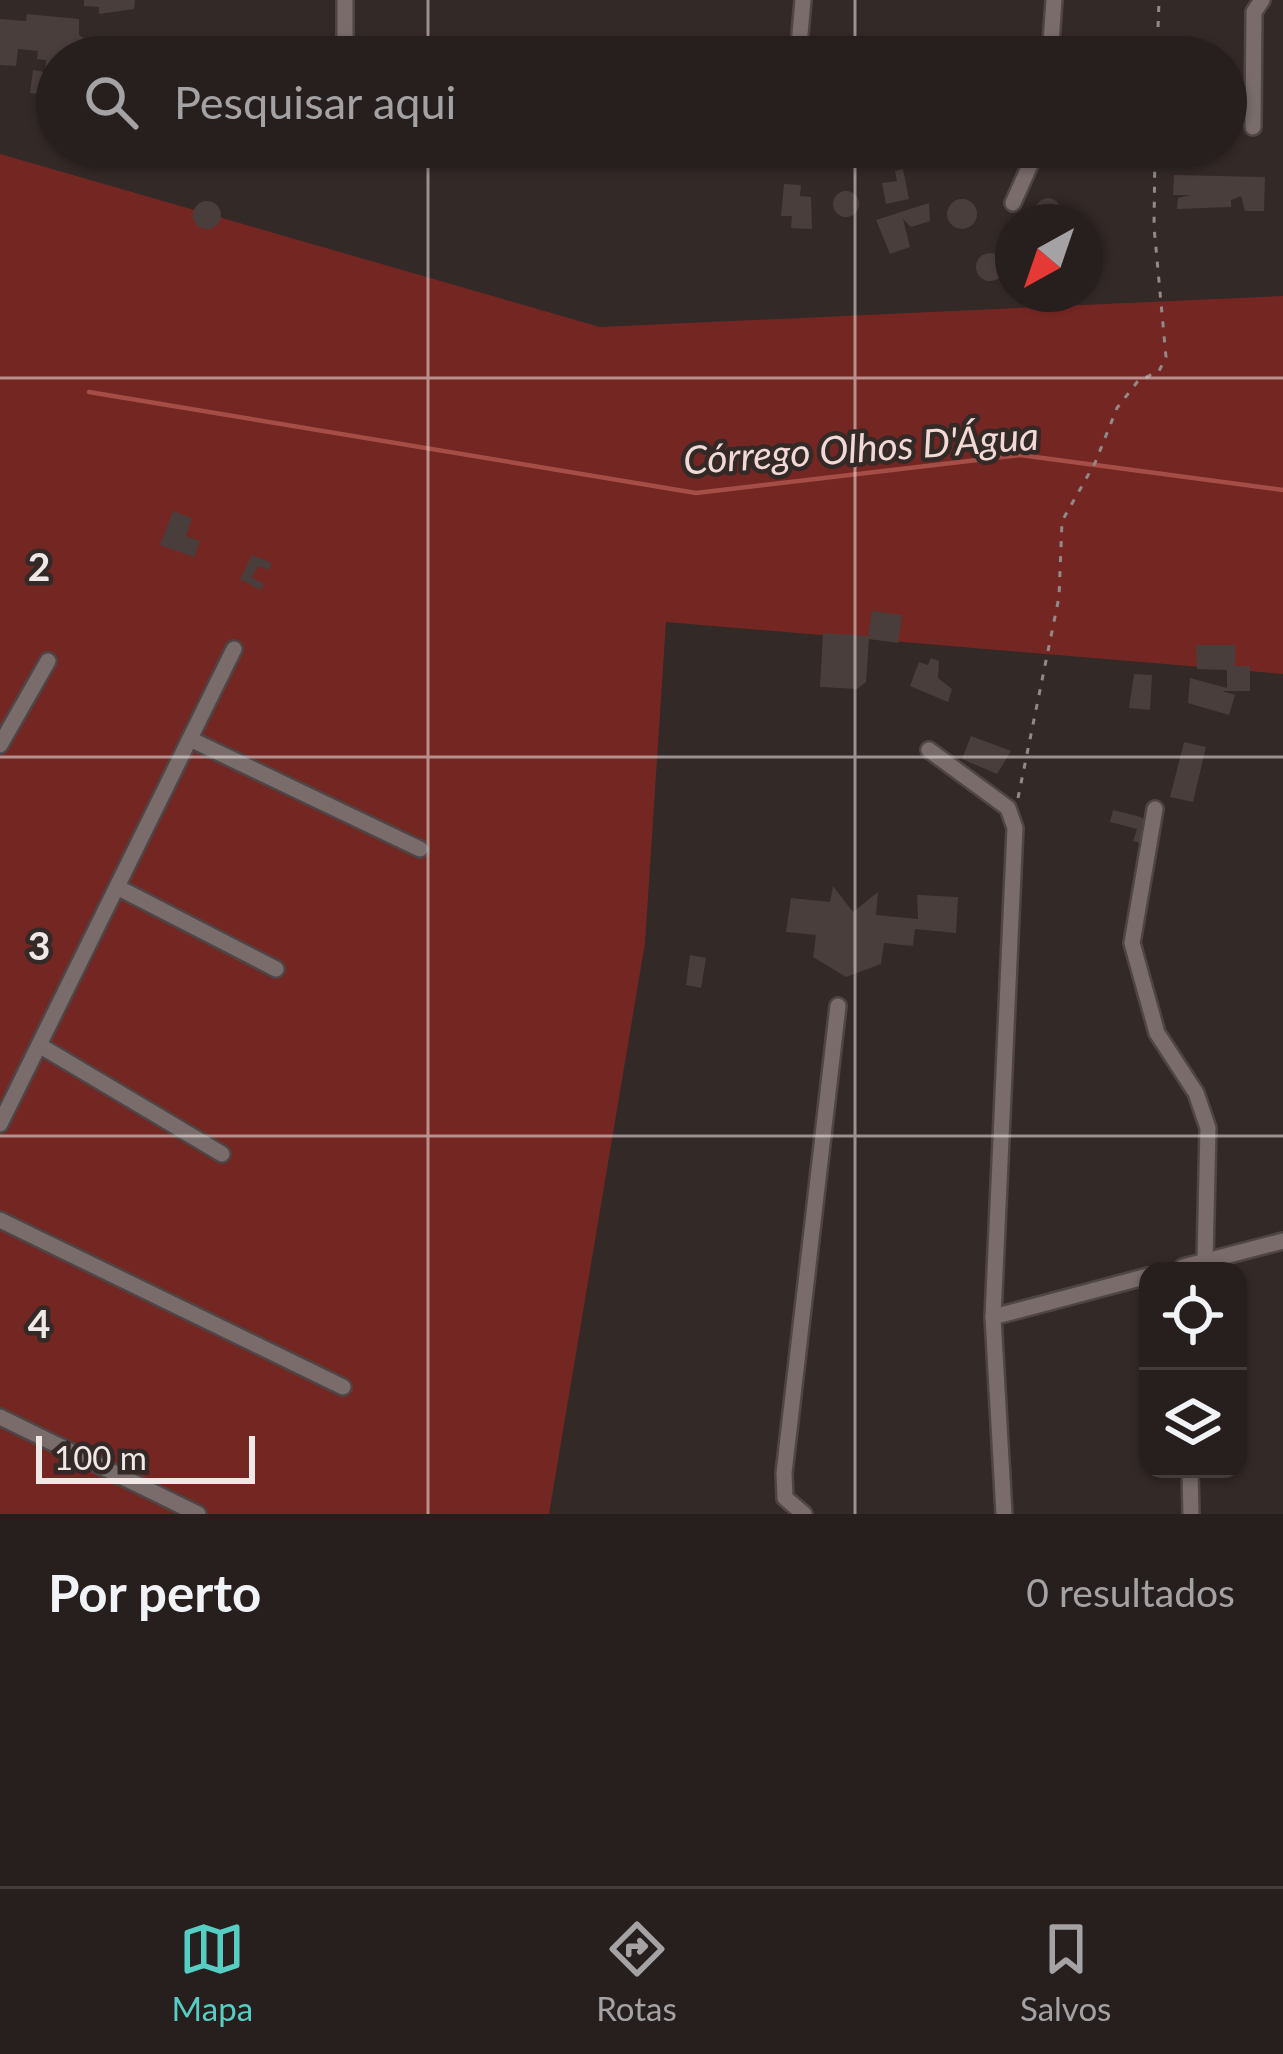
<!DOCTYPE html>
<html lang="pt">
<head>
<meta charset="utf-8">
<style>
  :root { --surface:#261f1d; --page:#2e2726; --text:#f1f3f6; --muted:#a4a2a4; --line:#423d3b; --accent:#56cec4 }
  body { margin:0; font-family:Lato,sans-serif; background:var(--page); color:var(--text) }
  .controls { position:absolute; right:36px; bottom:36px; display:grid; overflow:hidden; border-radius:24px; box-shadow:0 3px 9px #0004 }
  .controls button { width:108px; height:108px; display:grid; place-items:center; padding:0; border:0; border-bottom:3px solid var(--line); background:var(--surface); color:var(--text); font:60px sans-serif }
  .compass { position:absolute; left:995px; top:204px; width:108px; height:108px; border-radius:50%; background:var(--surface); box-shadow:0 3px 9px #0004; rotate:220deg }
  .scale { position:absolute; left:36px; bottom:30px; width:219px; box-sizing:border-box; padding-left:12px; border:6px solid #f0e8e7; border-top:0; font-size:33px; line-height:42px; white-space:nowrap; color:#f0e8e7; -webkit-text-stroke:9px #332927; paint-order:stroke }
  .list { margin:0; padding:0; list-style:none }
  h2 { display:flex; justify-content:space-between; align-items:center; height:156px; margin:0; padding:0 48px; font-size:51px }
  h2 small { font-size:39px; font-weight:400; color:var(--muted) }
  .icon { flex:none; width:66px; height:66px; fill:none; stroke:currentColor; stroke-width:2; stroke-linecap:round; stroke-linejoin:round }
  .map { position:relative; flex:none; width:1283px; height:1514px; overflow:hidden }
  .search { position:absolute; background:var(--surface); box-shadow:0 3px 9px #0004; left:36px; right:36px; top:36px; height:132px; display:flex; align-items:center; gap:30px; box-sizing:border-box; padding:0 42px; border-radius:66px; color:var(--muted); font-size:45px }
  .sheet { height:372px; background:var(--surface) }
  nav { display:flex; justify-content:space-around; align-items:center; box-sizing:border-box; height:168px; border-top:3px solid var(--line); background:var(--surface); font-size:33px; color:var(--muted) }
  nav a { display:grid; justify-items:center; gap:6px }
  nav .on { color:var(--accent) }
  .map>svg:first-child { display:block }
  .green { fill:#742622 }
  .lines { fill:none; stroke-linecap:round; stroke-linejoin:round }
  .stream { stroke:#a54e47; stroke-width:4.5 }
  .building { fill:#493e3c }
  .minor-casing { stroke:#4e4544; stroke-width:20 }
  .path { stroke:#928988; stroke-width:3; stroke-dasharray:6 9; stroke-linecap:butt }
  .minor { stroke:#796c6b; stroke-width:15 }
  .grid { fill:none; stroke:#f0e8e7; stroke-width:3; stroke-opacity:0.55 }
  .labels { text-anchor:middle; stroke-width:9; stroke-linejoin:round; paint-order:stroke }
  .water-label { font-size:39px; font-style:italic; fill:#f3d9d6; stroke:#332927 }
  .grid-label { font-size:39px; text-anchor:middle; font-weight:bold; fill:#f0e8e7; stroke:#332927; stroke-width:9; stroke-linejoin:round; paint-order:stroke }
</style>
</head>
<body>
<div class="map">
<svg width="1283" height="1514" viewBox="0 0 1283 1514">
  <rect width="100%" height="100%" fill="#332927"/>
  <path class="green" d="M0,154L600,327L1283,296V674L666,622L645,943L549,1514H0Z"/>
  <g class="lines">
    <path class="stream" d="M89,392L696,493L1020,455L1283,490"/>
  </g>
  <g class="building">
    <path d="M84,0H135L134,9L99,14V7L84,6Z"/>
    <path d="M27,14L79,19V35L90,42L89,57H57V110L51,108L55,97L42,95L43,88L40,94L30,93L33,70L45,72L46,60L37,59L38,51L18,49L16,66L0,65V19L26,21Z"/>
    <path d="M903,169L909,199L886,204L882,183L897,181L895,171Z"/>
    <path d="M1174,175L1265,177L1264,211H1245L1241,196L1231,200V207L1177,209L1178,198L1190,195H1173Z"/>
    <path d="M784,184L801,185L800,196L811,197L812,229L791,228L792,216H781Z"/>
    <circle cx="846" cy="204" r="13"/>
    <circle cx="1048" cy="210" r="12"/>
    <circle cx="962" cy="214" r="15"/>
    <circle cx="207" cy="215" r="14"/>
    <path d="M929,203L930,221L911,227L903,219L910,247L890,254L876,220Z"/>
    <circle cx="990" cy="267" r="14"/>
    <path d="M173,511L192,518L186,536L200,541L194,557L160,545Z"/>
    <path d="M252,555L272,563L269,570L258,566L252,577L264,584L261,590L240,579Z"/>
    <path d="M872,611L902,615L898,643L869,639L866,682L857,689L820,687L823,633L868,636Z"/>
    <path d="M1196,645H1235V666H1250V691H1222L1235,695L1229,715L1188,703L1190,678L1227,688V670L1197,669Z"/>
    <path d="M931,658L939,661L938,678L952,689L948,702L910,686L919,662L928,665Z"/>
    <path d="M1134,674L1152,675L1150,710L1129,708Z"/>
    <path d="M971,736L1011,751L997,774L962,759Z"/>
    <path d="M1184,742L1206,747L1193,802L1170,797Z"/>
    <path d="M1113,810L1141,817L1147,824L1143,844L1133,841L1137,829L1110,822Z"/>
    <path d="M833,886L853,912L878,892L876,915L918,919L917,895L958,897L956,933L915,929L913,946L884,943L881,964L846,977L813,957L816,935L786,932L791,898L830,902Z"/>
    <path d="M690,955L706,958L701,988L686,985Z"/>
  </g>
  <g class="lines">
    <defs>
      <g id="minor">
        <path d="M345,0V57"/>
        <path d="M798,57L803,0"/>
        <path d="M1050,57L1054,0"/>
        <path d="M1253,127L1254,12L1262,0"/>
        <path d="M1013,203L1038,147"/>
        <path d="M190,739L420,849"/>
        <path d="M0,745L48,661"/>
        <path d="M929,750L1008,808L1015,828L993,1317L1004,1514"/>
        <path d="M1155,809L1132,943L1157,1033L1196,1093L1208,1128L1205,1261"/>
        <path d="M117,887L276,969"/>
        <path d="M39,1045L222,1154"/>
        <path d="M0,1124L234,649"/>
        <path d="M0,1220L343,1387"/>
        <path d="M1183,1267L1283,1241"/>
        <path d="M993,1317L1148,1276"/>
        <path d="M0,1417L198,1514"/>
        <path d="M1190,1469L1191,1514"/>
        <path d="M804,1514L785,1498L784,1473L838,1006"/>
      </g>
    </defs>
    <use href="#minor" class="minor-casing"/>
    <g class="path">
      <path d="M1157,57L1159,0"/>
      <path d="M1018,798L1059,597L1062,521L1095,463L1117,408L1138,381L1159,371L1166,357L1154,227L1155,147"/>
    </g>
    <use href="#minor" class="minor"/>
  </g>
  <path class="grid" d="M428,0V57M855,0V57M428,147V1514M855,147V1514M0,378H1283M0,757H1283M0,1136H1283"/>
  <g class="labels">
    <g class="water-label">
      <text transform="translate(861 448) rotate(-4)" y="14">Córrego Olhos D'Água</text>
    </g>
  </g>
  <g class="grid-label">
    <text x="39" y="581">2</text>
    <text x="39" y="960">3</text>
    <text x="39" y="1338">4</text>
  </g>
</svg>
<div class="controls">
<button><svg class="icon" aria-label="locate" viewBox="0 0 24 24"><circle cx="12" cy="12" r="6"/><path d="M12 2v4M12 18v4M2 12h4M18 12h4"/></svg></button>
<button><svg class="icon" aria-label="layers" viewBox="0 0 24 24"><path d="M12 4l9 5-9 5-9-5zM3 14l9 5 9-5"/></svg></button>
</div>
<svg class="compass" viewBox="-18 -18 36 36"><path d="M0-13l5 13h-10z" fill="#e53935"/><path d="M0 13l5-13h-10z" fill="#a4a2a4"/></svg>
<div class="scale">100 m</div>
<div class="search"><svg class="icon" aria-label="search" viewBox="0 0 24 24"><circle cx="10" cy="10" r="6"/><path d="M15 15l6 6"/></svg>Pesquisar aqui</div>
</div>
<section class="sheet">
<h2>Por perto<small>0 resultados</small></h2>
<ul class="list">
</ul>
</section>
<nav>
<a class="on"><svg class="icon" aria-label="map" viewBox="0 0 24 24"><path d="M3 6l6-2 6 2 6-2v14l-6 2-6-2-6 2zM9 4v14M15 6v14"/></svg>Mapa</a>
<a><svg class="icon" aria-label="directions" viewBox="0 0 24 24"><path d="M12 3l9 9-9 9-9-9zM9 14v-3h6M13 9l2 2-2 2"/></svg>Rotas</a>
<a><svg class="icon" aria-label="saved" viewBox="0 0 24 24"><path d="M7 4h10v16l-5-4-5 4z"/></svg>Salvos</a>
</nav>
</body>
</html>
